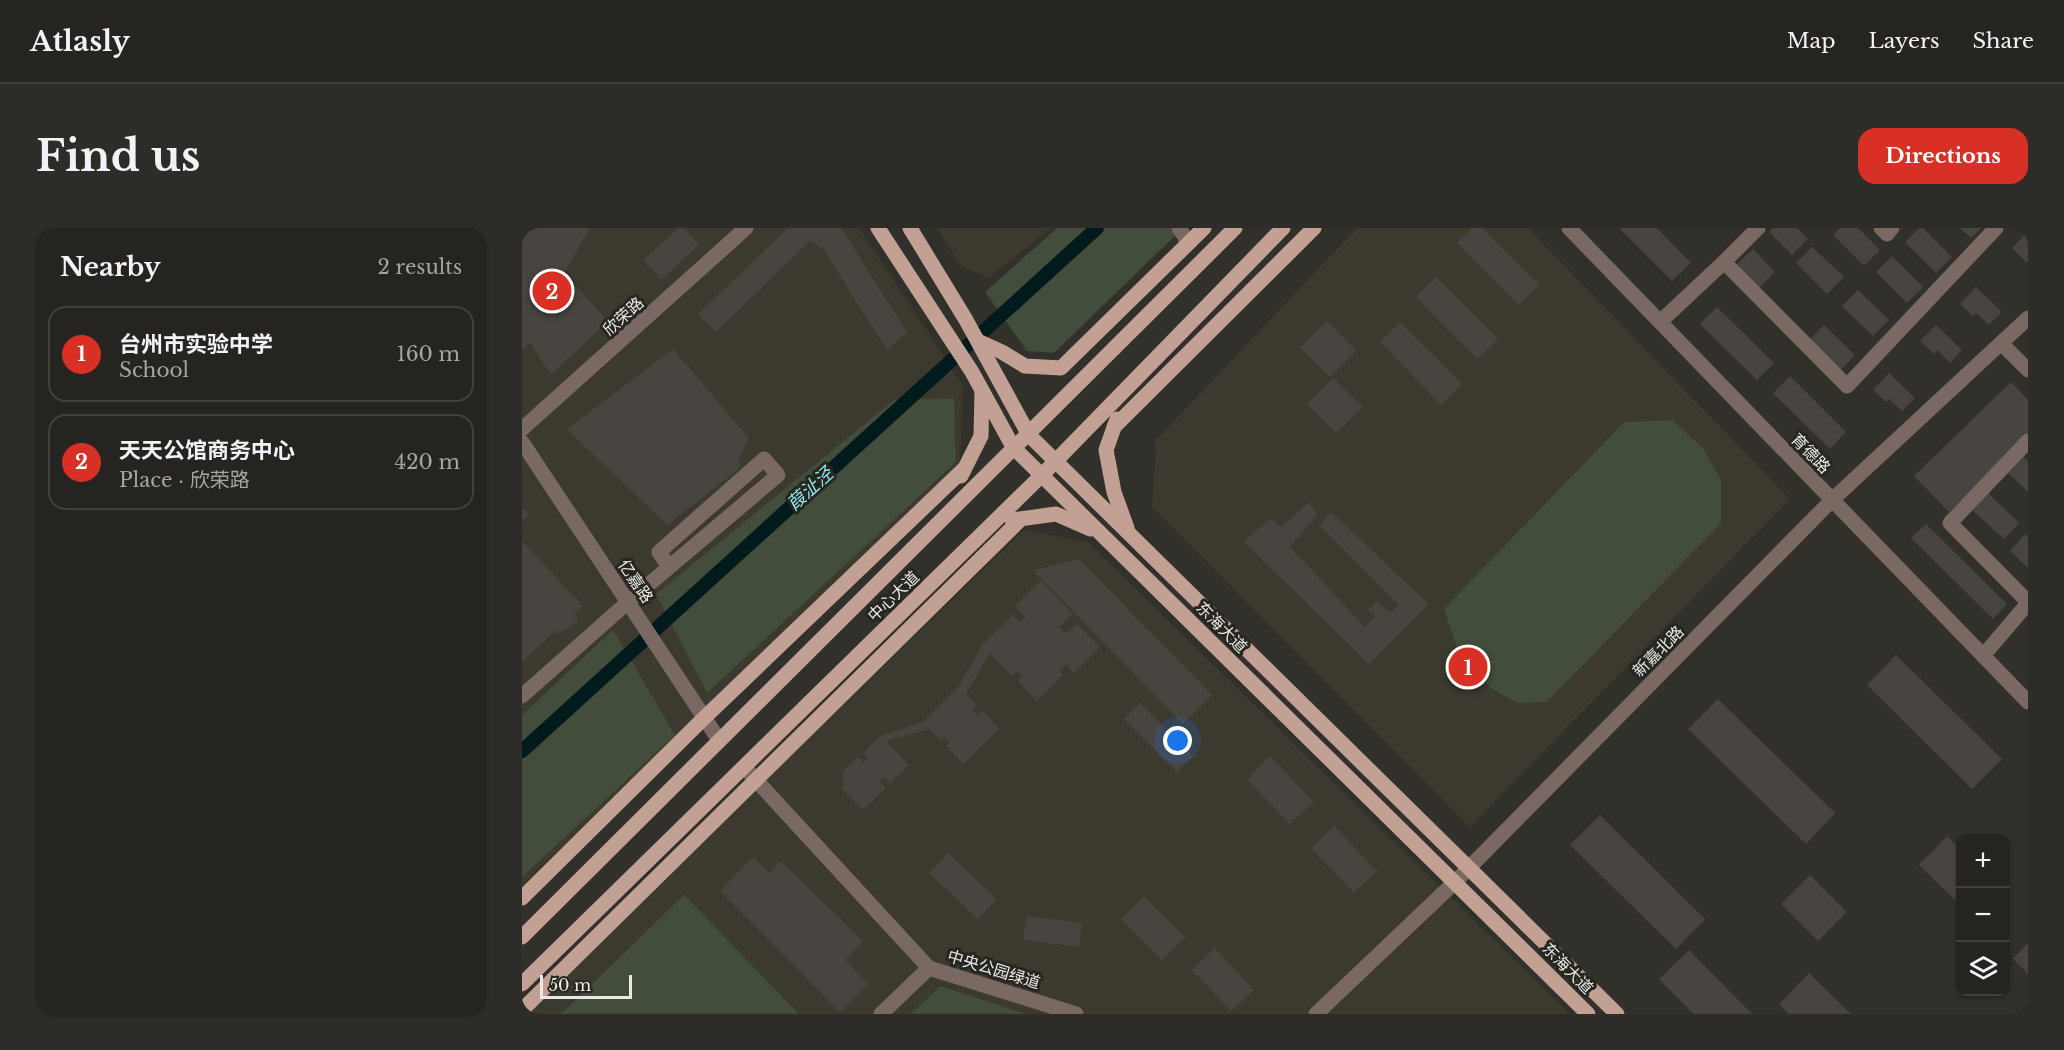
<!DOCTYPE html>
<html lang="en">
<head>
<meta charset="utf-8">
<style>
  :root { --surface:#252420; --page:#2d2c29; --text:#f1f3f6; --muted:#a3a4a5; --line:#42413e; --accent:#d93025 }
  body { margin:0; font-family:"Libre Baskerville","Noto Sans SC",serif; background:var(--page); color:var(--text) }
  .controls { position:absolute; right:18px; bottom:18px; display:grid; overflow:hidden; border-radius:12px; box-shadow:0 2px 4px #0004 }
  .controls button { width:54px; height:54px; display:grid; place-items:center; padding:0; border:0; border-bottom:2px solid var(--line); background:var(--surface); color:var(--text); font:30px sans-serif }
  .scale { position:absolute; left:18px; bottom:15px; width:92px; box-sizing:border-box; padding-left:6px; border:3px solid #eae9e5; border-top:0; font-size:16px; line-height:21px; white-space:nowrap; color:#eae9e5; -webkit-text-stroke:4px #272620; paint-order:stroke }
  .you { position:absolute; left:656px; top:513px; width:21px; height:21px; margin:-15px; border:4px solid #fff; border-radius:50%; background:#1a73e8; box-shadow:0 0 0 9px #1a73e833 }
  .badge { display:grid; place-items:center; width:39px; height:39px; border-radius:50%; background:var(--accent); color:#fff; font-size:20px; font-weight:700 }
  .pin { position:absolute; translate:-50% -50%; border:3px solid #fff; box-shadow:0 2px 6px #0006 }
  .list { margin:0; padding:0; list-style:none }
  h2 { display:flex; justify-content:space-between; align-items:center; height:78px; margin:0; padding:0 24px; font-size:26px }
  h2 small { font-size:20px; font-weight:400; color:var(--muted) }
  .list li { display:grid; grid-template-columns:39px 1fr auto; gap:18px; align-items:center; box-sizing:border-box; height:96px; margin:0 12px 12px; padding:0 12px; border:2px solid var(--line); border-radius:18px }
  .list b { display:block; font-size:22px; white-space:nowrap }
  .list p { margin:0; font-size:20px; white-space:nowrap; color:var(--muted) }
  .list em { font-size:20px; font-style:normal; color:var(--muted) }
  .icon { flex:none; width:33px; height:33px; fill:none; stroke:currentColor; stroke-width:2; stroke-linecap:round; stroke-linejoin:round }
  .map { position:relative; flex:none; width:1506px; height:786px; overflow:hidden; border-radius:18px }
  header { display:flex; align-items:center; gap:36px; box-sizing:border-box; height:84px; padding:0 30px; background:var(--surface); border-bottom:2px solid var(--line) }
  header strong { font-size:28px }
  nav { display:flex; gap:33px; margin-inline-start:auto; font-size:21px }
  .intro { display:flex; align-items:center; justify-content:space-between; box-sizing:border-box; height:144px; padding:0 36px }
  h1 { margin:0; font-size:42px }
  .button { padding:15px 27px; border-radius:18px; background:var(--accent); color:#fff; font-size:21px; font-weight:700 }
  main { display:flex; gap:36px; padding:0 36px }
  aside { flex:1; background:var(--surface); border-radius:18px; box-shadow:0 2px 4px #0004 }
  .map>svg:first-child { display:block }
  .built { fill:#3c3a2e }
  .green { fill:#424d3b }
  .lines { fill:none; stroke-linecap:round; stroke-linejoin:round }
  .canal { stroke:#011a1c; stroke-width:14 }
  .building { fill:#48443f }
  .minor { stroke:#7a6863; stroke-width:15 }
  .major { stroke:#c3a094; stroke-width:15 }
  .labels { text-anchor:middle; stroke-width:6; stroke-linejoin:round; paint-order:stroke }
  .street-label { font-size:16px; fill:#eae9e5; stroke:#272620 }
  .water-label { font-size:18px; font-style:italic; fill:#92e8f0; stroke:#272620 }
</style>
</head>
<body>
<header>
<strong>Atlasly</strong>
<nav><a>Map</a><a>Layers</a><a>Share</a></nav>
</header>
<div class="intro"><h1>Find us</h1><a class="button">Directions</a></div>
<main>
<aside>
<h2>Nearby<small>2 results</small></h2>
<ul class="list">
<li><span class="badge">1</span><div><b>台州市实验中学</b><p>School</p></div><em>160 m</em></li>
<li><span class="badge">2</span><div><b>天天公馆商务中心</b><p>Place · 欣荣路</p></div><em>420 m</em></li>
</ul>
</aside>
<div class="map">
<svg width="1506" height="786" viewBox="0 0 1506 786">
  <rect width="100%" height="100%" fill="#31302a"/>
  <g class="built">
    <path d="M0,0H337L441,157L438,235L0,658Z"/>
    <path d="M415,0H529L466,50L438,37Z"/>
    <path d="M835,0H1006L1268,271L948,599L630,279L634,212Z"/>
    <path d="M502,302L566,314L1048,786H3Z"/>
  </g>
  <g class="green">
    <path d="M535,0H661L532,125L505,123L463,64Z"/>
    <path d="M432,170L434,234L185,465L134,366L372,172Z"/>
    <path d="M1150,192L1181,220L1199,253V295L1025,474L996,475L970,461L938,428L922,381L1102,194Z"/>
    <path d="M91,402L153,507L0,649V487Z"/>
    <path d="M162,667L277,786H39Z"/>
    <path d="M418,758L504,786H389Z"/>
  </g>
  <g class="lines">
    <path class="canal" d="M0,523L575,0"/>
  </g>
  <g class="building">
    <path d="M0,0H68L42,45L86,93L29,147L8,115L0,121Z"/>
    <path d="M157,0H162L177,17L139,52L121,32Z"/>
    <path d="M266,0H319L385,104L365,122L301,21L288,13L194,104L176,86Z"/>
    <path d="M950,0H961L1017,57L997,77L935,15Z"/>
    <path d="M1097,0H1135L1169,35L1150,53Z"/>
    <path d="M1251,0H1275L1286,11L1270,27L1247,4Z"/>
    <path d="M1318,0H1336L1358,22L1342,38L1311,7Z"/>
    <path d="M1397,0H1401L1430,29L1414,45L1383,14Z"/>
    <path d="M1438,0H1459L1449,10Z"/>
    <path d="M1506,3V33L1504,34L1490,20Z"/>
    <path d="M1290,19L1322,49L1305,66L1274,35Z"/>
    <path d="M1231,21L1253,44L1237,60L1214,37Z"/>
    <path d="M1370,28L1401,59L1385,75L1354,44Z"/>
    <path d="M914,49L976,111L955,131L894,69Z"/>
    <path d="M1454,59L1480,84L1467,97L1454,85L1451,88L1438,76Z"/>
    <path d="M1336,62L1367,92L1351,108L1320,78Z"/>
    <path d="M1195,79L1252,135L1235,152L1178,96Z"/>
    <path d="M805,93L834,123L808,149L778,119Z"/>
    <path d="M879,94L940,156L919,177L858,114Z"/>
    <path d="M1302,97L1333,127L1317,144L1286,113Z"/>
    <path d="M1414,97L1440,122L1428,135L1415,122L1412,126L1398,113Z"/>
    <path d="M151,121L227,210L218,229L217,241L145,297L45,201Z"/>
    <path d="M1367,145L1393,170L1380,183L1367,171L1364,174L1351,162Z"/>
    <path d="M1268,148L1324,204L1308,221L1251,165Z"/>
    <path d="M811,150L841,179L814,205L785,176Z"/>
    <path d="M1489,154L1506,172V208L1427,284L1392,248Z"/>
    <path d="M1501,228L1506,233V264L1486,245Z"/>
    <path d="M1466,265L1497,295L1482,311L1450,282Z"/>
    <path d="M787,274L795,287L768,319L843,399L853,388L845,382L855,374L868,385L877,377L797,298L809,284L907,376L847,436L722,314L748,290L759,299Z"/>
    <path d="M0,280L7,287L0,293Z"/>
    <path d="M1404,296L1485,376L1471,391L1389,310Z"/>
    <path d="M1503,306L1506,309V340L1488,323Z"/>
    <path d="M0,313L61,378L52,386L57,391L46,400L35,406L33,403L0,434Z"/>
    <path d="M557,331L690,467L661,496L511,342Z"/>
    <path d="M519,352L551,386L537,399L544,406L555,396L578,419L552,445L544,436L537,443L541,447L515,473L496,453L501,449L495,443L490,448L468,425L444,466L455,477L450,482L455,487L460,482L477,501L441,536L424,518L428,514L423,509L419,513L407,501L364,513L387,537L368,556L362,549L357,553L364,560L341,582L321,562V543L336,529L341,535L346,531L341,525L359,508L401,494L437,458L460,417L491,387L498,394L503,389L493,378Z"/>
    <path d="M1374,427L1480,531L1450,561L1345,457Z"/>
    <path d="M1196,471L1313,585L1284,616L1166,501Z"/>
    <path d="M618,475L671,528L655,544L602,491Z"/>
    <path d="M748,528L792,574L768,596L725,551Z"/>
    <path d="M1078,587L1183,691L1154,721L1048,617Z"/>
    <path d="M812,598L855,643L832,665L789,620Z"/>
    <path d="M1425,608L1438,621V677L1397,637Z"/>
    <path d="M426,625L475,671L456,691L407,645Z"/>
    <path d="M231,629L248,645L259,633L341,713L323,732L346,756L318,784L198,663Z"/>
    <path d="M1288,647L1325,684L1296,713L1259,676Z"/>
    <path d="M622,669L663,709L640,732L599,691Z"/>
    <path d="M504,688L560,695L557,719L501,712Z"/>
    <path d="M1506,715V746L1491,731Z"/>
    <path d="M693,720L732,762L709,783L670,742Z"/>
    <path d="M1167,722L1230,786H1172L1137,751Z"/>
    <path d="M1287,745L1329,786H1267L1257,776Z"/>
  </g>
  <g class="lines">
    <g class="minor">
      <path d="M657,0L667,15"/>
      <path d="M1047,0L1506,474"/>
      <path d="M1359,0L1365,6L1370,0"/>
      <path d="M1202,34L1236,0"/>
      <path d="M1138,94L1202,34L1325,158L1474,0"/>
      <path d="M1479,115L1506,142"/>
      <path d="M0,201L224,0"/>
      <path d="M1506,213L1428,295L1506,374"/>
      <path d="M0,214L197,512"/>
      <path d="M1461,428L1506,375"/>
      <path d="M0,468L106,374L256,247L242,231L137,324L147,339"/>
      <path d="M222,539L407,740"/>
      <path d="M359,786L407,740L554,786"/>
      <path d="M794,786L933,654L1310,272L1506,90"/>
    </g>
    <g class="major">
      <path d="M356,0L450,144L491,219L1066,786"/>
      <path d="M388,0L444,92L507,207L1095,786"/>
      <path d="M456,113L480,124L503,138L539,140L682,0"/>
      <path d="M595,191L584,222L592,264L605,300"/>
      <path d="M592,199L792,0"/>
      <path d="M439,248L459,208L460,163"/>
      <path d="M490,292L534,286L568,301"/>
      <path d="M0,670L182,490L442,241"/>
      <path d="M0,709L713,0"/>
      <path d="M0,756L520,247L761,0"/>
      <path d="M0,782L499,291"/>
    </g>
  </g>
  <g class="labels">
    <g class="street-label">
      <text transform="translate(101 88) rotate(-42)" y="6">欣荣路</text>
      <text transform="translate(1289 225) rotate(46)" y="6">育德路</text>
      <text transform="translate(114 353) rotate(56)" y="6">亿嘉路</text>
      <text transform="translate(371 368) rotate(-44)" y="6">中心大道</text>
      <text transform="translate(700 399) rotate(45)" y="6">东海大道</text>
      <text transform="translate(1136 423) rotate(-45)" y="6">新嘉北路</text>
      <text transform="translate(1046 740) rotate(45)" y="6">东海大道</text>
      <text transform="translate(472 741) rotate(17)" y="6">中央公园绿道</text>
    </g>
    <g class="water-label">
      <text transform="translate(288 261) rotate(-42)" y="6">葭沚泾</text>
    </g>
  </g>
</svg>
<div class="controls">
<button>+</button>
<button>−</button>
<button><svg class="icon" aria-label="layers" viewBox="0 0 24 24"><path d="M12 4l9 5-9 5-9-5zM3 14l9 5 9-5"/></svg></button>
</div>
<div class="scale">50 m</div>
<div class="you"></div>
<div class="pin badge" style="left:946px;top:439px">1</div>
<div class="pin badge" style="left:30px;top:63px">2</div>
</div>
</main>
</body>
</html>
